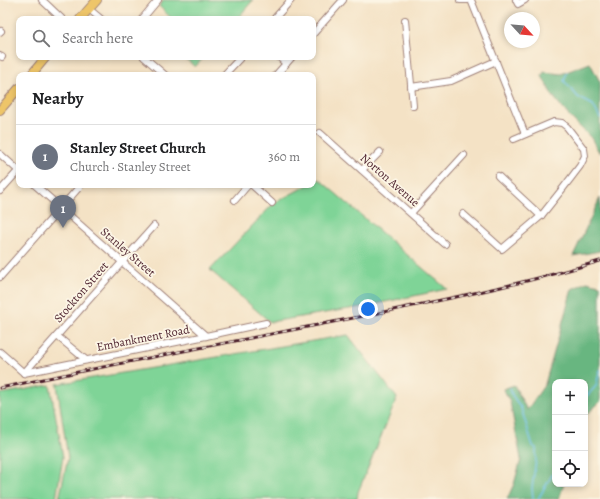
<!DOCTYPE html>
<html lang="en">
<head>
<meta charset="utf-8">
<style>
  :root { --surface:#fff; --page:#f6f6f6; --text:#202124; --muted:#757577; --line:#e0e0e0; --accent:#b45309 }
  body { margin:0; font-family:Alegreya,serif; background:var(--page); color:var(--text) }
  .controls { position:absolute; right:12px; bottom:12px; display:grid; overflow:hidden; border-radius:8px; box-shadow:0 2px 6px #0003 }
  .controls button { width:36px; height:36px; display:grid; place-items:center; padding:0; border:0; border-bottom:1px solid var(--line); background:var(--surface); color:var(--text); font:20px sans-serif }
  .compass { position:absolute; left:504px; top:12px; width:36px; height:36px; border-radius:50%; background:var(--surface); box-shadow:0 2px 6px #0003; rotate:116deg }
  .you { position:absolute; left:368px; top:309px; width:14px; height:14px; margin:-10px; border:3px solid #fff; border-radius:50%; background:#1a73e8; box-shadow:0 0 0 6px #1a73e833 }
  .badge { display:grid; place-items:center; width:26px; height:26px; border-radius:50%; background:var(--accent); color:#fff; font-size:13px; font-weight:700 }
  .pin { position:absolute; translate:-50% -33px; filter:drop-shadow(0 1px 2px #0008) }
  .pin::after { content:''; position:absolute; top:21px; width:14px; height:12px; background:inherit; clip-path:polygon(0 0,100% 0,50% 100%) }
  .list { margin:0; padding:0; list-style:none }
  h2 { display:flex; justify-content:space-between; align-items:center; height:52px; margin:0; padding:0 16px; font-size:17px }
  h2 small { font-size:13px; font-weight:400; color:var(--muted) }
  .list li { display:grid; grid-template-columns:26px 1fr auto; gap:12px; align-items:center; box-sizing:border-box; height:64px; padding:0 16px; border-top:1px solid var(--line) }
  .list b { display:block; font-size:15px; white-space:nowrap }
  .list p { margin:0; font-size:13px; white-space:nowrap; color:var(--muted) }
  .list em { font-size:13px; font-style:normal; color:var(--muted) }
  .icon { flex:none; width:22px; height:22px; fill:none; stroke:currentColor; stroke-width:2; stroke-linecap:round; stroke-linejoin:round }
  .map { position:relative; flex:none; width:600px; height:499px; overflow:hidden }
  .search { position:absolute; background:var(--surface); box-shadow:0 2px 6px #0003; left:16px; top:16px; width:300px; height:44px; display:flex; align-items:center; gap:10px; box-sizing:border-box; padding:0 14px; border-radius:8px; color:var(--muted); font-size:15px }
  .panel { position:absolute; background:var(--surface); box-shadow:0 2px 6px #0003; left:16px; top:72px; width:300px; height:116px; border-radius:8px }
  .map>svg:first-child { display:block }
  .green { fill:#7fd497; stroke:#647a61 }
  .forest { fill:#67b680; stroke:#586a56 }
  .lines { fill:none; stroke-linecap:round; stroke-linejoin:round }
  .stream { stroke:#6abfe7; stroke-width:1.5 }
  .minor-casing { stroke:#9f8078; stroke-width:8 }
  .major-casing { stroke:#9f8078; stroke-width:10 }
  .minor { stroke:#fff; stroke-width:6 }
  .major { stroke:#eec569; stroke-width:8 }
  .rail-casing { stroke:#4a1f2b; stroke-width:3 }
  .rail { stroke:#fcf5e5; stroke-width:1.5; stroke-dasharray:4.5; stroke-linecap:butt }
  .labels { text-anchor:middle; stroke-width:3.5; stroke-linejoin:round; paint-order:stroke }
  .street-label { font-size:12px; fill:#4a1f2b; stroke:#fcf5e5 }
</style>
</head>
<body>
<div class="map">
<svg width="600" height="499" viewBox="0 0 600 499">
  <rect width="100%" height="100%" fill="#fcf5e5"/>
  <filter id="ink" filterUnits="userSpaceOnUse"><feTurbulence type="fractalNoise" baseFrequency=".025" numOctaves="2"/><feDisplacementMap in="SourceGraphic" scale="8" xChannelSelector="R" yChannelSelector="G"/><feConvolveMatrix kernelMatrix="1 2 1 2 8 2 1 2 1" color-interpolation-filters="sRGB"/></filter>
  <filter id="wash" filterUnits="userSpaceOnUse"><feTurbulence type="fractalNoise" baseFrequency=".012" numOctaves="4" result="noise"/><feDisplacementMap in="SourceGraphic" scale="16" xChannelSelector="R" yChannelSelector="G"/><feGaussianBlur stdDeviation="0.9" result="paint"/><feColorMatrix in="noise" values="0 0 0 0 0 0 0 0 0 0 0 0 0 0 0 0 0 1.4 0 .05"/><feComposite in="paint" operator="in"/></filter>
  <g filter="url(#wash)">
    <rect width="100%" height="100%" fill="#f4e2c5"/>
    <g class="green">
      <path d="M164,0H253L237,19H172L159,6Z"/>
      <path d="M184,57H204L195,67Z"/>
      <path d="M319,179L447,289L361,307L270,322L210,270L274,203L308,185H313V182Z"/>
      <path d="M348,335L397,398L358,492L357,499H59L68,458L57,384Z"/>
      <path d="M50,385L63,457L56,499H0V394Z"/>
    </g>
    <g class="forest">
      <path d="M590,63L600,82V154L591,138L569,116L552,95L542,76L544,72L561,74Z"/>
      <path d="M600,198V251L573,256Z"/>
      <path d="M587,282L600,285V402L586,415L585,419V382H555V484H564L559,499H507L514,484L521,459L510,402L503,389L514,385L527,410L545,384L572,289Z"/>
    </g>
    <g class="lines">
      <g class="stream">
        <path d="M567,72L564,81L578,97L593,105L600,118"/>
        <path d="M510,388L512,395L521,408L533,446L536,448V460L532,488L533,499"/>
        <path d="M585,398L596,386L600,370"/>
        <path d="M538,499L555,470"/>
      </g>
    </g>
  </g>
  <g filter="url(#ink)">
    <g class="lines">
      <defs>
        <g id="minor">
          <path d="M42,0L62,19"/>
          <path d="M460,0H468"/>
          <path d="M471,0L525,134"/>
          <path d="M516,0L518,4L525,0"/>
          <path d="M89,9L101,19"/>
          <path d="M142,19L158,0"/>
          <path d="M274,19L291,0"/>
          <path d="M405,20L413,106"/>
          <path d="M0,32L1,31"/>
          <path d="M313,34L343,0"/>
          <path d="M0,56L2,57"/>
          <path d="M144,57L165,75"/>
          <path d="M279,57L286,64"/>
          <path d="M224,75L241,57"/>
          <path d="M276,75L292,57"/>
          <path d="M411,87L451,81L496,61"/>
          <path d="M320,133L445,244"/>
          <path d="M0,154L19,171"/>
          <path d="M362,170L380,152"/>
          <path d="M498,176L541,216"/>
          <path d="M35,185L206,336"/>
          <path d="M252,185L272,203"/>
          <path d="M0,191L19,170"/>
          <path d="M235,200L248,185"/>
          <path d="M411,213L464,155"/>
          <path d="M463,214L502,249L541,216L564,187L580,166L585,156L584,149L567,127L562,123L554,122L514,139"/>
          <path d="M0,277L81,185"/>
          <path d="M57,336L86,360"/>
          <path d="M0,352L24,373"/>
          <path d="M24,373L206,336L266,323"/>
          <path d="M24,373L154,226"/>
        </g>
        <g id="major">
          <path d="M80,19L97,0"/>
          <path d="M31,75L46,57"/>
          <path d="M0,110L19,88"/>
        </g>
      </defs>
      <use href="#minor" class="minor-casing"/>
      <use href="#major" class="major-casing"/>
      <use href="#minor" class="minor"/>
      <use href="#major" class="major"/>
      <defs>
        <path id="rail" d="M0,388C123,362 246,339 369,315C447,299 524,284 600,261"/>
      </defs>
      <use href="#rail" class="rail-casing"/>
      <use href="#rail" class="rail"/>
    </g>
  </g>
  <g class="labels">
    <g class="street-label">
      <text transform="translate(390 180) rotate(41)" y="4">Norton Avenue</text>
      <text transform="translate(128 252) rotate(41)" y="4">Stanley Street</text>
      <text transform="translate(81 292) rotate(-49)" y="4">Stockton Street</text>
      <text transform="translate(143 338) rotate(-11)" y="4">Embankment Road</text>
    </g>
  </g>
</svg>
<div class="controls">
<button>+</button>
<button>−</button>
<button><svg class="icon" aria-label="locate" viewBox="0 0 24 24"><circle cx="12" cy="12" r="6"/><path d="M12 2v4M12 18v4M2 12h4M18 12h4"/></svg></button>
</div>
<svg class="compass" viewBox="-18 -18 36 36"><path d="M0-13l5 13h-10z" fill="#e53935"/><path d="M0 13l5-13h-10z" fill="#757577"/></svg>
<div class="you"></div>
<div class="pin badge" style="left:63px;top:228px;background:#6b7280">1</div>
<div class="search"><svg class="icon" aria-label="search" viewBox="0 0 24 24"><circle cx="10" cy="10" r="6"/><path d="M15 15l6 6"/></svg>Search here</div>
<section class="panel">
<h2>Nearby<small></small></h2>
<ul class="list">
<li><span class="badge" style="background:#6b7280">1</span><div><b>Stanley Street Church</b><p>Church · Stanley Street</p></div><em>360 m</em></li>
</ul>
</section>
</div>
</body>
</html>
